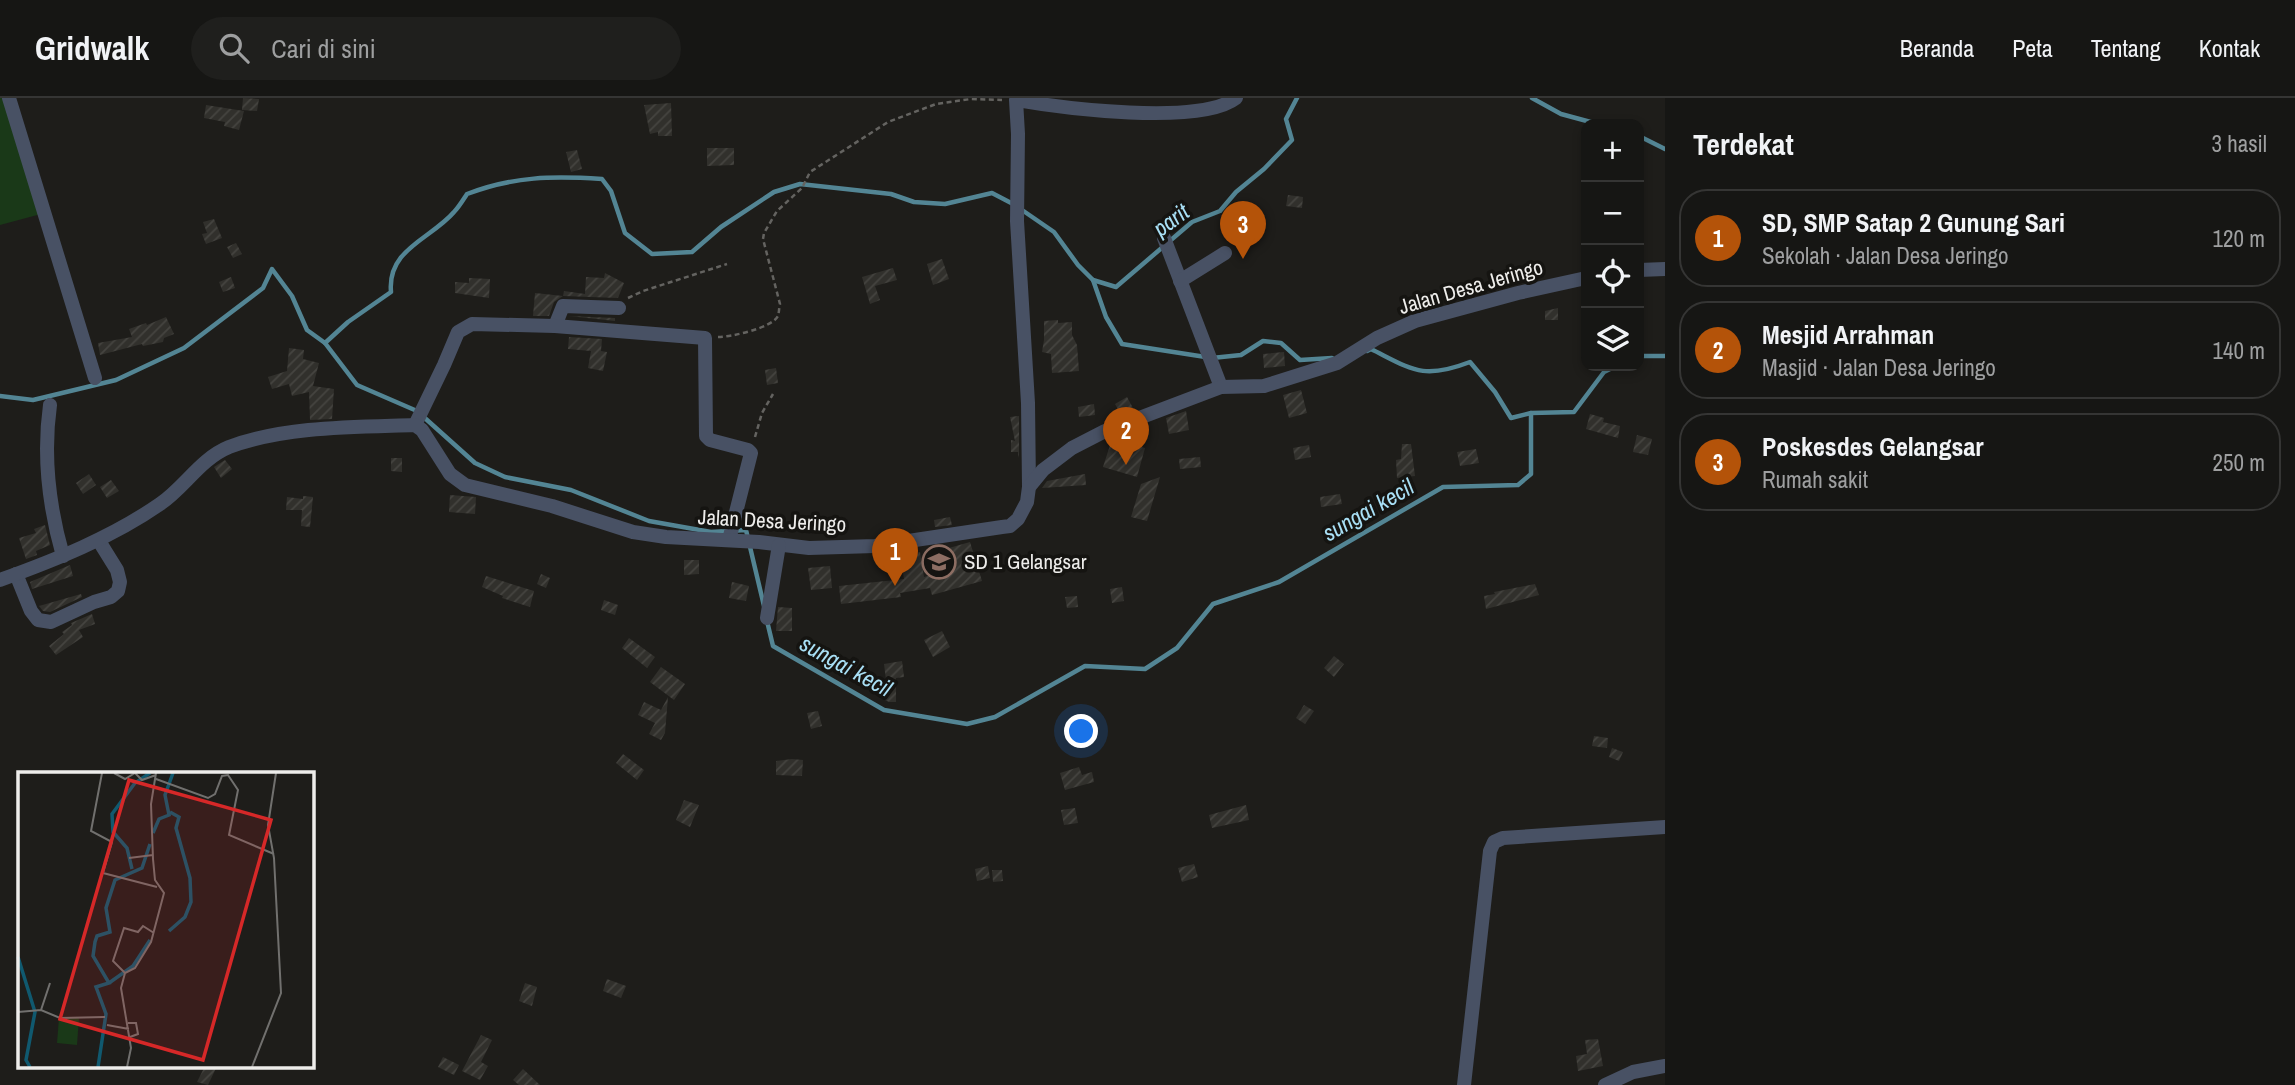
<!DOCTYPE html>
<html lang="id">
<head>
<meta charset="utf-8">
<style>
  :root { --surface:#161614; --page:#1f1f1d; --text:#f1f3f6; --muted:#9e9fa0; --line:#353534; --accent:#b45309 }
  body { margin:0; font-family:"Archivo Narrow",sans-serif; background:var(--page); color:var(--text) }
  .controls { position:absolute; right:21px; top:21px; display:grid; overflow:hidden; border-radius:14px; box-shadow:0 4px 10px #0003 }
  .controls button { width:63px; height:63px; display:grid; place-items:center; padding:0; border:0; border-bottom:2px solid var(--line); background:var(--surface); color:var(--text); font:35px sans-serif }
  .you { position:absolute; left:1082px; top:634px; width:24px; height:24px; margin:-18px; border:5px solid #fff; border-radius:50%; background:#1a73e8; box-shadow:0 0 0 10px #1a73e833 }
  .badge { display:grid; place-items:center; width:46px; height:46px; border-radius:50%; background:var(--accent); color:#fff; font-size:23px; font-weight:700 }
  .pin { position:absolute; translate:-50% -58px; filter:drop-shadow(0 2px 4px #0008) }
  .pin::after { content:''; position:absolute; top:37px; width:24px; height:21px; background:inherit; clip-path:polygon(0 0,100% 0,50% 100%) }
  .list { margin:0; padding:0; list-style:none }
  h2 { display:flex; justify-content:space-between; align-items:center; height:91px; margin:0; padding:0 28px; font-size:30px }
  h2 small { font-size:23px; font-weight:400; color:var(--muted) }
  .list li { display:grid; grid-template-columns:46px 1fr auto; gap:21px; align-items:center; box-sizing:border-box; height:98px; margin:0 14px 14px; padding:0 14px; border:2px solid var(--line); border-radius:28px }
  .list b { display:block; font-size:26px; white-space:nowrap }
  .list p { margin:0; font-size:23px; white-space:nowrap; color:var(--muted) }
  .list em { font-size:23px; font-style:normal; color:var(--muted) }
  .icon { flex:none; width:38px; height:38px; fill:none; stroke:currentColor; stroke-width:2; stroke-linecap:round; stroke-linejoin:round }
  .map { position:relative; flex:none; width:1665px; height:987px; overflow:hidden }
  header { display:flex; align-items:center; gap:42px; box-sizing:border-box; height:98px; padding:0 35px; background:var(--surface); border-bottom:2px solid var(--line) }
  header strong { font-size:33px }
  nav { display:flex; gap:38px; margin-inline-start:auto; font-size:24px }
  .search { width:490px; height:63px; background:var(--page); display:flex; align-items:center; gap:18px; box-sizing:border-box; padding:0 24px; border-radius:38px; color:var(--muted); font-size:26px }
  main { display:flex }
  aside { flex:1; background:var(--surface) }
  .map>svg:first-child { display:block }
  .garden { fill:#1a3918 }
  .lines { fill:none; stroke-linecap:round; stroke-linejoin:round }
  .stream { stroke:#538594; stroke-width:4.5 }
  .building { fill:url(#building-hatch) }
  .path { stroke:#646360; stroke-width:2.5; stroke-dasharray:5 3.5; stroke-linecap:butt }
  .minor { stroke:#485164; stroke-width:14 }
  .labels { text-anchor:middle; stroke-width:7; stroke-linejoin:round; paint-order:stroke }
  .street-label { font-size:21px; fill:#eeedeb; stroke:#151411 }
  .poi-label { font-size:21px; fill:#eeedeb; stroke:#151411; text-anchor:start }
  .water-label { font-size:23px; font-style:italic; fill:#a9e0f6; stroke:#151411 }
  .inset-river { fill:none; stroke:#10596f; stroke-width:3.5 }
  .inset-road { fill:none; stroke:#71706e; stroke-width:2 }
  .view { fill:#d62828; fill-opacity:0.15; stroke:#d62828; stroke-width:3.5 }
  .inset-edge { fill:none; stroke:#eeedeb; stroke-width:3.5 }
</style>
</head>
<body>
<header>
<strong>Gridwalk</strong>
<div class="search"><svg class="icon" aria-label="search" viewBox="0 0 24 24"><circle cx="10" cy="10" r="6"/><path d="M15 15l6 6"/></svg>Cari di sini</div>
<nav><a>Beranda</a><a>Peta</a><a>Tentang</a><a>Kontak</a></nav>
</header>
<main>
<div class="map">
<svg width="1665" height="987" viewBox="0 0 1665 987">
  <defs>
    <pattern id="building-hatch" width="6" height="6" patternUnits="userSpaceOnUse" patternTransform="scale(1.75)"><rect width="6" height="6" fill="#31302c"/><path d="M-1 1l2-2M0 6l6-6M5 7l2-2" fill="none" stroke="#454440"/></pattern>
  </defs>
  <rect width="100%" height="100%" fill="#1e1d1a"/>
  <path class="garden" d="M0,0H8L41,116L0,127Z"/>
  <g class="lines">
    <g class="stream">
      <path d="M1532,0L1561,16L1598,26"/>
      <path d="M1639,38L1665,51"/>
      <path d="M1022,112L1054,134L1078,167L1093,182L1106,219L1122,246L1212,260L1241,257L1263,243L1281,245L1300,262L1332,260"/>
      <path d="M1093,182L1116,189L1192,124L1220,113L1236,94L1264,71L1292,42L1286,21L1297,0"/>
      <path d="M325,245L357,287L417,313L475,365L505,379L571,392L649,423L711,434L746,432L764,508"/>
      <path d="M1367,253L1371,251C1413,272 1423,282 1470,264L1495,294L1511,320L1531,315L1574,314L1604,274L1616,268"/>
      <path d="M1639,258H1665"/>
      <path d="M0,298L33,302L116,282L184,250L263,190L272,171L292,198L307,232L325,245L348,224L391,194C387,151 431,141 454,114C459,109 463,102 467,96C514,78 553,78 602,81L611,93L625,135L652,156L692,154L721,129L774,94L800,86L891,96L914,104L945,106L992,95L1015,107"/>
      <path d="M767,523L773,548L884,612L967,626L995,619L1085,568L1145,571L1177,550L1213,506L1279,484L1443,389L1518,387L1531,376V315"/>
    </g>
  </g>
  <g class="building">
    <path d="M243,0L259,1L257,13L242,12Z"/>
    <path d="M671,5L672,38H658V34L650,36L644,7Z"/>
    <path d="M206,7L244,13L239,32L224,28L225,24L204,20Z"/>
    <path d="M707,50H734V67L707,68Z"/>
    <path d="M577,52L582,71L571,74L566,54Z"/>
    <path d="M1288,97L1303,99L1302,110L1286,108Z"/>
    <path d="M214,121L222,140L206,146L202,136L207,135L203,124Z"/>
    <path d="M236,145L242,156L233,160L227,149Z"/>
    <path d="M942,161L949,181L933,187L927,166Z"/>
    <path d="M893,170L897,182L875,188L880,202L870,206L862,179Z"/>
    <path d="M605,175L624,185L618,200L563,198L564,193L585,196L586,179L604,180Z"/>
    <path d="M231,179L235,190L223,194L219,184Z"/>
    <path d="M469,180L490,181L489,200L455,195V184L469,185Z"/>
    <path d="M535,195L563,198L554,204L549,218H533Z"/>
    <path d="M1558,210V222H1545V213Z"/>
    <path d="M569,218L615,220V223Z"/>
    <path d="M166,219L174,236L164,240L163,244L143,248L142,246L100,257L98,245L132,239L129,231L146,225L147,227Z"/>
    <path d="M1058,222V225L1072,224V237L1077,247L1079,273L1052,275L1051,256L1042,254L1044,242V223Z"/>
    <path d="M569,239L602,241L601,253L607,254L603,273L588,270L591,253L568,251Z"/>
    <path d="M289,250L304,252L303,261L319,265L313,288L334,291L332,321L310,322L309,294L292,298L289,286L272,291L268,279L287,273Z"/>
    <path d="M1284,254L1285,268L1264,270L1263,256Z"/>
    <path d="M776,270L778,285L767,287L765,272Z"/>
    <path d="M1301,292L1307,315L1289,320L1283,297Z"/>
    <path d="M1127,299L1133,310L1121,317L1115,306Z"/>
    <path d="M1094,306L1095,317L1079,319L1078,309Z"/>
    <path d="M1186,313L1189,332L1169,336L1166,320Z"/>
    <path d="M1590,316L1604,320L1603,324L1620,328L1618,340L1586,331Z"/>
    <path d="M1019,318V360L1018,354H1011V342L1015,343L1010,319Z"/>
    <path d="M1637,337L1652,341L1648,357L1633,354Z"/>
    <path d="M1112,341L1145,350L1137,379L1103,369Z"/>
    <path d="M1402,346H1411L1415,378L1397,380L1396,362L1401,361Z"/>
    <path d="M1309,347L1311,359L1295,362L1293,350Z"/>
    <path d="M1476,351L1479,365L1460,368L1457,354Z"/>
    <path d="M1200,359L1201,369L1180,371L1179,361Z"/>
    <path d="M391,360H402V374L391,373Z"/>
    <path d="M225,362L232,371L221,380L214,369Z"/>
    <path d="M89,376L96,387L83,396L76,385Z"/>
    <path d="M1085,376L1086,387L1042,390L1047,383Z"/>
    <path d="M1160,379L1147,423L1131,419L1141,386Z"/>
    <path d="M111,382L119,393L107,400L100,389Z"/>
    <path d="M1340,396L1342,406L1321,409L1320,399Z"/>
    <path d="M450,397L476,399L475,416L449,414Z"/>
    <path d="M303,398L313,399L310,429L301,428L302,412H286L287,399L303,401Z"/>
    <path d="M950,419L952,427L935,429L934,422Z"/>
    <path d="M45,427L50,447L36,453L37,457L26,461L19,440L36,435L34,431Z"/>
    <path d="M970,444L982,483L932,497L930,490L900,495L901,499L841,506L839,488L904,481L900,457L920,454L924,479L955,470L949,450Z"/>
    <path d="M684,462H699V476L684,477Z"/>
    <path d="M70,467L73,478L32,491L30,484Z"/>
    <path d="M830,468L832,490L811,492L808,470Z"/>
    <path d="M541,476L550,480L546,490L537,486Z"/>
    <path d="M486,478L534,493L530,509L502,500L503,498L482,489Z"/>
    <path d="M732,484L749,488L746,503L729,500Z"/>
    <path d="M1535,486L1539,497L1486,511L1484,498L1495,496L1494,494Z"/>
    <path d="M1122,489L1124,503L1112,505L1110,491Z"/>
    <path d="M81,496L82,499L50,514L43,513L39,508Z"/>
    <path d="M1077,498L1078,509L1067,510L1065,499Z"/>
    <path d="M604,502L618,507L615,517L601,512Z"/>
    <path d="M778,509L792,510V533H776Z"/>
    <path d="M92,516L95,526L79,532L83,539L56,557L49,548L64,536L62,534L72,527L71,525Z"/>
    <path d="M942,533L950,549L933,559L924,542Z"/>
    <path d="M629,540L655,559L647,570L622,550Z"/>
    <path d="M1334,558L1344,566L1334,579L1324,570Z"/>
    <path d="M902,563L904,579L896,580V604H889L885,602L884,590H887L884,566Z"/>
    <path d="M661,569L685,586L674,602L650,584Z"/>
    <path d="M668,599L665,635L661,642L649,636L655,625L638,617L644,604L661,612Z"/>
    <path d="M1304,607L1314,613L1305,626L1296,620Z"/>
    <path d="M818,613L822,628L811,631L807,615Z"/>
    <path d="M1594,638L1608,640L1607,650L1592,648Z"/>
    <path d="M1612,650L1623,654L1619,663L1609,659Z"/>
    <path d="M623,656L644,672L637,682L616,665Z"/>
    <path d="M792,661L803,662L802,678L776,677V663Z"/>
    <path d="M1079,669L1082,677L1092,674L1094,684L1065,692L1060,675Z"/>
    <path d="M684,702L699,707L690,729L676,722Z"/>
    <path d="M1246,707L1249,722L1212,730L1209,717Z"/>
    <path d="M1075,710L1078,725L1064,727L1061,712Z"/>
    <path d="M1194,766L1198,779L1182,784L1178,770Z"/>
    <path d="M988,768L990,780L977,783L975,771Z"/>
    <path d="M992,772H1002L1003,783L993,784Z"/>
    <path d="M607,881L626,888L621,900L603,893Z"/>
    <path d="M525,885L537,889L532,908L519,903Z"/>
    <path d="M481,937L492,942L481,964L488,968L480,982L462,973Z"/>
    <path d="M1598,941L1603,968L1578,973L1576,958L1587,956L1585,942Z"/>
    <path d="M443,959L459,967L454,977L438,969Z"/>
    <path d="M205,968H217L208,987L197,984Z"/>
    <path d="M523,971L540,987H519L513,982Z"/>
  </g>
  <g class="lines">
    <g class="path">
      <path d="M628,200L643,193L727,166"/>
      <path d="M718,239C731,239 772,230 778,218C779,216 779,209 780,206L763,141L764,135L777,113L802,90L810,74L888,24L936,6L971,1L1002,2"/>
      <path d="M755,339L762,315L773,296"/>
    </g>
    <g class="minor">
      <path d="M9,0L95,280"/>
      <path d="M1164,140L1221,289"/>
      <path d="M1639,172L1665,171"/>
      <path d="M1180,183L1225,155"/>
      <path d="M555,228L563,208L619,210"/>
      <path d="M50,307C43,357 49,409 63,458"/>
      <path d="M415,327L444,267L458,234L472,226L555,228L705,240L706,338L710,342L748,352L751,355L729,442"/>
      <path d="M1029,389L1028,305L1017,123L1018,36L1016,2C1061,10 1200,28 1236,0"/>
      <path d="M16,476L31,513L38,522L51,524L94,504L111,499L118,493L120,484L117,472L99,443"/>
      <path d="M0,482C55,462 111,440 160,406C185,389 200,361 229,349C285,328 356,329 415,327L422,332L450,376L465,387L552,408L633,434L666,439L759,444L809,450L875,448L1002,429L1010,428L1018,421L1027,404L1029,389L1043,372L1072,350L1105,333L1221,289L1264,288L1337,265L1377,240L1415,223L1518,195L1586,180"/>
      <path d="M767,520L779,447"/>
      <path d="M1464,987L1490,753L1494,744L1503,740L1665,729"/>
      <path d="M1605,987L1633,974L1665,968"/>
    </g>
  </g>
  <defs>
    <symbol id="school-ring" viewBox="-11 -11 22 22"><circle r="9.5" fill="#151411" stroke="#8d6e63" stroke-width="1.5"/><path d="M0-5L7-2L0 1L-7-2ZM-4 1L0 2.5L4 1V4Q0 6-4 4Z" fill="#8d6e63"/></symbol>
  </defs>
  <g fill-rule="evenodd">
    <use href="#school-ring" x="920" y="445" width="38" height="38"/>
  </g>
  <g class="labels">
    <g class="street-label">
      <text transform="translate(1471 189) rotate(-16)" y="7">Jalan Desa Jeringo</text>
      <text transform="translate(772 423) rotate(3)" y="7">Jalan Desa Jeringo</text>
    </g>
    <g class="poi-label">
      <text x="964" y="471">SD 1 Gelangsar</text>
    </g>
    <g class="water-label">
      <text transform="translate(1171 122) rotate(-36)" y="8">parit</text>
      <text transform="translate(1368 412) rotate(-30)" y="8">sungai kecil</text>
      <text transform="translate(846 568) rotate(29)" y="8">sungai kecil</text>
    </g>
  </g>
  <g transform="translate(18 674)">
    <rect width="296" height="296" fill="#1e1d1a"/>
    <path d="M41,246H61L59,273L39,271Z" fill="#1a3918"/>
    <path class="inset-river" d="M135,61L141,47L151,43L147,23L155,1M114,97L109,76L95,60L94,42L117,11L132,1M151,159L167,145L173,130L172,106L158,56L161,45L152,40M0,185L17,240L8,288L12,295M91,211L115,194L132,168M80,295L88,242L78,215L91,211L75,184L77,170L79,164L92,160L88,136L97,108L124,96L132,72"/>
    <path class="inset-road" d="M84,1L73,59L94,70L85,101L139,115M96,1L107,7L117,1L124,8L138,3M138,7L190,26L197,22L204,4L210,3L220,18L211,63L256,82M111,86L135,83M107,201L95,189L106,156L120,160L125,154L136,161M23,238L32,211M0,240L23,238L42,246L87,245M110,251H118L120,262L112,265M89,253L111,257M109,295L113,276L103,216L107,201L117,196L133,170L146,121L137,108L135,87L133,32L138,1M234,295L263,221L256,86L250,53L258,1"/>
    <path class="view" d="M111,8L253,48L185,288L42,247Z"/>
    <rect width="296" height="296" class="inset-edge"/>
  </g>
</svg>
<div class="controls">
<button>+</button>
<button>−</button>
<button><svg class="icon" aria-label="locate" viewBox="0 0 24 24"><circle cx="12" cy="12" r="6"/><path d="M12 2v4M12 18v4M2 12h4M18 12h4"/></svg></button>
<button><svg class="icon" aria-label="layers" viewBox="0 0 24 24"><path d="M12 4l9 5-9 5-9-5zM3 14l9 5 9-5"/></svg></button>
</div>
<div class="you"></div>
<div class="pin badge" style="left:895px;top:488px">1</div>
<div class="pin badge" style="left:1126px;top:367px">2</div>
<div class="pin badge" style="left:1243px;top:161px">3</div>
</div>
<aside>
<h2>Terdekat<small>3 hasil</small></h2>
<ul class="list">
<li><span class="badge">1</span><div><b>SD, SMP Satap 2 Gunung Sari</b><p>Sekolah · Jalan Desa Jeringo</p></div><em>120 m</em></li>
<li><span class="badge">2</span><div><b>Mesjid Arrahman</b><p>Masjid · Jalan Desa Jeringo</p></div><em>140 m</em></li>
<li><span class="badge">3</span><div><b>Poskesdes Gelangsar</b><p>Rumah sakit</p></div><em>250 m</em></li>
</ul>
</aside>
</main>
</body>
</html>
